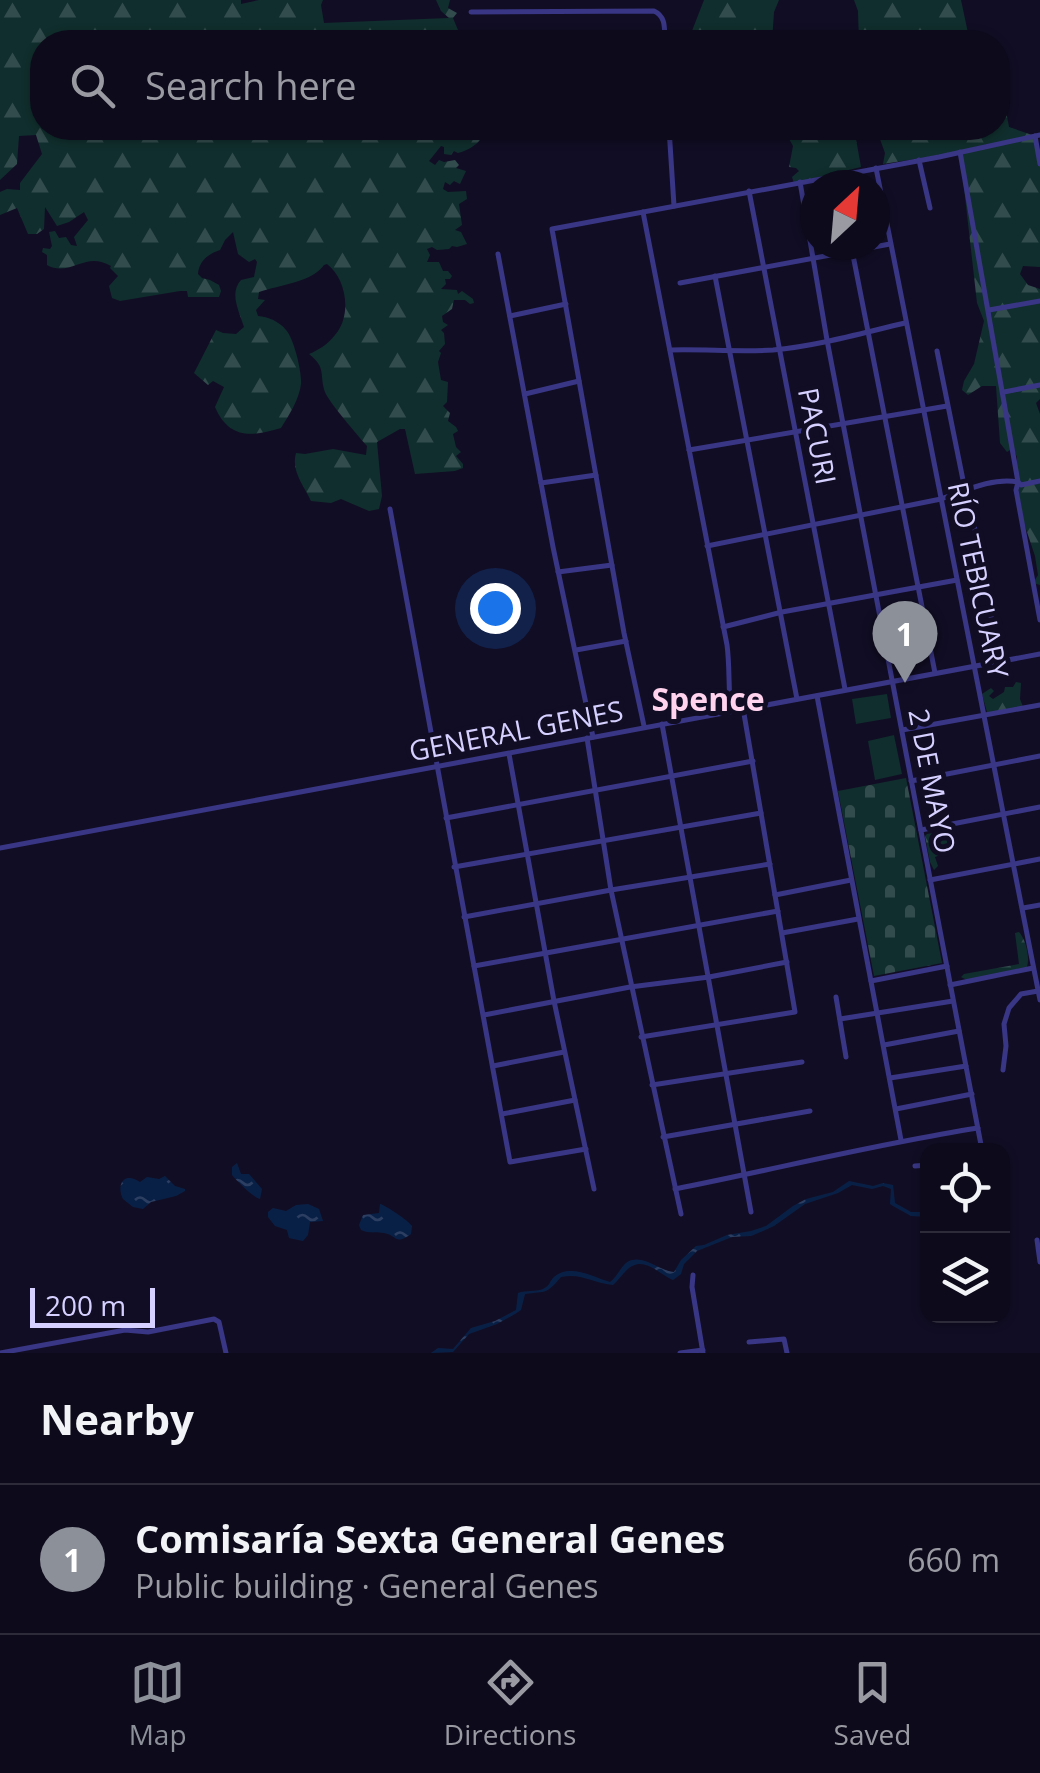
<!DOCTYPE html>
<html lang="en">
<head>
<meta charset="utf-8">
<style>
  :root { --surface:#0d0a1b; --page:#1b1828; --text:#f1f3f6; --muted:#9a9aa3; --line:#2d2b3a; --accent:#8c9099 }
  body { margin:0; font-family:"Open Sans",sans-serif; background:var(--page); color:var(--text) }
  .controls { position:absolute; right:30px; bottom:30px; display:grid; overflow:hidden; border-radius:20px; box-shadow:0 2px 8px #0004 }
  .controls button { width:90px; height:90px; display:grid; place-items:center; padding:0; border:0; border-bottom:2px solid var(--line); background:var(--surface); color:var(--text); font:50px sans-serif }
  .compass { position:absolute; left:800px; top:170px; width:90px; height:90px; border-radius:50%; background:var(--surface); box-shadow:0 2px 8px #0004; rotate:26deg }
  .scale { position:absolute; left:30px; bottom:25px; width:125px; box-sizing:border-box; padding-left:10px; border:5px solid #d5d0ff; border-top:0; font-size:28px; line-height:35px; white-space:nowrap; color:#d5d0ff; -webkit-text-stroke:8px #110d24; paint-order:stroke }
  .you { position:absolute; left:495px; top:608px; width:35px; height:35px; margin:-25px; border:8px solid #fff; border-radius:50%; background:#1a73e8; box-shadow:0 0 0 15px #1a73e833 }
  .badge { display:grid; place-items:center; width:65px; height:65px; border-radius:50%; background:var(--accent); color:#fff; font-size:32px; font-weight:700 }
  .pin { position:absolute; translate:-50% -82px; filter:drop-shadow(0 2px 5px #0008) }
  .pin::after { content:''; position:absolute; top:52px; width:35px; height:30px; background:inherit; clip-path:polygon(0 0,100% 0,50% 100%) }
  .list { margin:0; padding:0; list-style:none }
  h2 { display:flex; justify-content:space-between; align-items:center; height:130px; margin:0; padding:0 40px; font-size:42px }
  h2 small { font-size:32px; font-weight:400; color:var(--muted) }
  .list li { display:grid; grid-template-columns:65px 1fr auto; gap:30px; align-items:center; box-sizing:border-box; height:150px; padding:0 40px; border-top:2px solid var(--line) }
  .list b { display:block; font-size:38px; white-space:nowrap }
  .list p { margin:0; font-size:32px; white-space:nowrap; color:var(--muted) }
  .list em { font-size:32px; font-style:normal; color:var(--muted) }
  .icon { flex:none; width:55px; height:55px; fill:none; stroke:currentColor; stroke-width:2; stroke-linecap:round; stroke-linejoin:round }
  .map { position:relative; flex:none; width:1040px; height:1353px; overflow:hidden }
  .search { position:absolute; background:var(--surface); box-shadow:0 2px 8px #0004; left:30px; right:30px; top:30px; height:110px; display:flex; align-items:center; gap:25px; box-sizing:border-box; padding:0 35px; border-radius:40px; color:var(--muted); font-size:38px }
  .sheet { height:280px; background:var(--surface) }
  nav { display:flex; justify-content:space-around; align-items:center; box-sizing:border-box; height:140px; border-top:2px solid var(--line); background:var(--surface); font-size:28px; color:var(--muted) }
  nav a { display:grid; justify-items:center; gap:5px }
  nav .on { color:var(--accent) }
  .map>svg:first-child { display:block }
  .forest { fill:url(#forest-firs) }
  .cemetery { fill:url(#cemetery-stones) }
  .pitch { fill:#102e2d }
  .water { fill:url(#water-ripples) }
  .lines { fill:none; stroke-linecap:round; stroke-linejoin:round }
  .minor { stroke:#393685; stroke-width:5 }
  .labels { text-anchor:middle; stroke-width:10; stroke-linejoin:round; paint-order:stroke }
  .street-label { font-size:28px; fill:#d5d0ff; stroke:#110d24 }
  .quarter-label { font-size:32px; font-weight:bold; fill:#ffd2ee; stroke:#110d24 }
</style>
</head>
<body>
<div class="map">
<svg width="1040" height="1353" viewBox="0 0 1040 1353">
  <defs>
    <pattern id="forest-firs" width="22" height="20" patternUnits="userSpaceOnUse" patternTransform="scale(2.5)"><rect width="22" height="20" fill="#102e2d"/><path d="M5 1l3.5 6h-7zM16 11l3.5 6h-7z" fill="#324b4c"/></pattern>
    <pattern id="cemetery-stones" width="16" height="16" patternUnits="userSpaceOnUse" patternTransform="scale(2.5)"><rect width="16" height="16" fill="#102e2d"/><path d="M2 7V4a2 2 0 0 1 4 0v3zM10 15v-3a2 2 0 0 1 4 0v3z" fill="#324b4c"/></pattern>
    <pattern id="water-ripples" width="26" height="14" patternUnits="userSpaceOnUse" patternTransform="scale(2.5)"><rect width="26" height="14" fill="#092046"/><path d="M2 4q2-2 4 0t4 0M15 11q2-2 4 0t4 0" fill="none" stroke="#2c3f62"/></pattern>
  </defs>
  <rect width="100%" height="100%" fill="#110d24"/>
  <g class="forest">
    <path d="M0,0H241V4L259,0H323L321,5L324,23L449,18L441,11L436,0H450L448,8L457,13L453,18L460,35L457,42H42V128H483L479,132L483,134C480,144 467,151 458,153L454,151L451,155L444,154V147L441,146L429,161L435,165L439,160L444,162L455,160L459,165L456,168L466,171L460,184L454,181L450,185L445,182L443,189L448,192L466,191L467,199L459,204L462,225L455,230L461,232L467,244L457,247L452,246L449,249L437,250L432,247L427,249L430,255L427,262H439L443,271H448L452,276L450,279H445L446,284L441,289L457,290L458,294L462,291L473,299L474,303L470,304L465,300H454L452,309L442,316L443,322L448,325L441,330L444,333L445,344L439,351L441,353L438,362L441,380L448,382L447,402L443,406L450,413L448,421L456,427L458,431L453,434L456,447L461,452L456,456L463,464V468L455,471L415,474L405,429H400L377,442L382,496L379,509L369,511L341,499L331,503L311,501C303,484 291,471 296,453L305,454L333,449L366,455L367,446C359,437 328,401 325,392C319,375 327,368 309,354C319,350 328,344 335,335C352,316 347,279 327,264L324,265C312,282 280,285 259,292L258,299L265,300L256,310L258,316C268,317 279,321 286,330C294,339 302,372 301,384C299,400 289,415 281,428C251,437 229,439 215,407L224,387L213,381L208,385L194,373L216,330L223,333L236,334L244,327C239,311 229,293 241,280L254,277L257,262L255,259L249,262L238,254L233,232L225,240L220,250C208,254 199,261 198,274L202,278L210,280L219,285L221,291L219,297H188L187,291H180L120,301L112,298L109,286L118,276L110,268L111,266C85,250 70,278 47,265V255L42,252L43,248L50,249L52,246L49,232L55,231L59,238L66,237L71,245L77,246L74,237L88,220L84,212L69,222L57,226L45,207L44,229L37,234H28L17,208L0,215V192L7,189L20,190V183L42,154L36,135L19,136L17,164L0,180Z"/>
    <path d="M704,0H779L774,12L772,42H679L690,36Z"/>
    <path d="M854,0H961L968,33L974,42H859L858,11Z"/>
    <path d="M998,88L1003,95L1009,127L1035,136L1040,164V267L1023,266L1020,274L1028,285L1040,289V399L1036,403L1040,414V585L1033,583L1038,575L1035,556L1024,523L1016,477L1017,457L1013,448L1007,452L1000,443L996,386H982L968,395L962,390L964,381L974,364L984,321L977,303L960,152L883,164L885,153L876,128H998Z"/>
    <path d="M783,128H854L861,167L794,183L792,177L799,171L796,168L789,167L793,146Z"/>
    <path d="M1016,682L1021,683L1020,699L1023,707L990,714L987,712L982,694L991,688L994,691L989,696L993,699L1004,692L1005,687H1013Z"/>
    <path d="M945,831L950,838V847L940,850V855L935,857L938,866L934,870L930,862L925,836L927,834Z"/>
    <path d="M1019,932C1026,940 1030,957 1027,967L967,980L961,977L964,974L1019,964L1015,933Z"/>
  </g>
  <path class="cemetery" d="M906,778L942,963L874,976L838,791Z"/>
  <g class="pitch">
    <path d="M887,694L891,718L856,724L852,699Z"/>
    <path d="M894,735L902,774L875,780L868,741Z"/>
  </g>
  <g class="water">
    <path d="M237,1163L241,1174H249L262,1189L260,1199C254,1198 237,1181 232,1175V1167Z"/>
    <path d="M165,1176L175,1186L185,1189V1191L176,1196L151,1202L143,1209L133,1207L123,1199C116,1184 124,1171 140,1182L147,1177L159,1179Z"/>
    <path d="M849,1181L873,1186L883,1183L893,1185L895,1203L911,1212H927V1217L911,1216L893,1206L890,1204L891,1189L883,1186L872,1189L852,1185L838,1193L805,1204L774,1226L763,1231L751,1236L732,1237L697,1251L684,1264L681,1274L673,1280C660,1275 647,1258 632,1266C625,1270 619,1280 613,1285C591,1283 583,1273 561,1277C546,1295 546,1291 525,1294L521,1310L515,1314L497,1324L469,1334L453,1352L431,1353L438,1348L453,1349L471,1328L495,1321L516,1310L518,1293C527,1290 535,1292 543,1289C551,1285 548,1283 554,1277C570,1263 593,1277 610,1282C617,1277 620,1268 626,1263C641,1252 659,1271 674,1272L681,1260L696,1246L704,1245L727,1235L751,1231L766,1226L793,1206L806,1199L833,1192Z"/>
    <path d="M308,1204L319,1209L323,1221L310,1222L308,1235L303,1241L289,1238L287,1230L275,1226L268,1217V1212L273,1208L286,1211L296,1205Z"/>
    <path d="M380,1204C385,1205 409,1221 412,1226L411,1234C395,1246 397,1235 384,1233C374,1231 371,1234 361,1230L359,1225L363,1215L379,1213Z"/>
  </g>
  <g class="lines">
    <g class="minor">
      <path d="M471,12L654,11C667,17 664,30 665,42"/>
      <path d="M669,128L674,206"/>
      <path d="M1035,136L1040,164"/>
      <path d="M960,152L1018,482L1021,485L1040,481"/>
      <path d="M919,160L930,208"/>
      <path d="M876,168L1040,1000"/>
      <path d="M838,175L840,185"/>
      <path d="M800,182L827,340L982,1150"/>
      <path d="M749,191L845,689"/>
      <path d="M643,212L727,645C730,667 728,688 731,711"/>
      <path d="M851,245L935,673"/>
      <path d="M498,254L553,547L593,737"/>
      <path d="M715,276L797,699"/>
      <path d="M680,283L890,244"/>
      <path d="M989,310L1040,301"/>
      <path d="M510,316L566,304"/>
      <path d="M670,350C704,349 738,352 773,350C817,346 862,333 905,323"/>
      <path d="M937,351L965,490L982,557L998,662"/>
      <path d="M1004,392L1040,385"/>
      <path d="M525,394L579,381"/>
      <path d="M689,450L947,406"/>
      <path d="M541,483L596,475"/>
      <path d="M390,509L510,1162L586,1149"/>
      <path d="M707,546L941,499C964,491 993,477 1018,482L1016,490L1040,620"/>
      <path d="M558,572L612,565"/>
      <path d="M723,627L782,612L957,580"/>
      <path d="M576,650L626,641"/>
      <path d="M817,696L901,1140"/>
      <path d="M662,724L751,1212"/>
      <path d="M644,726L624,633L552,229L939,157L1040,135"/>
      <path d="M902,730L1040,705"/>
      <path d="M587,738L611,890L681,1214"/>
      <path d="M509,754L554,1001L594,1189"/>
      <path d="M911,781L1040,756"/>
      <path d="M446,818L753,761"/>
      <path d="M921,830L1040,807"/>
      <path d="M0,848L1040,654"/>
      <path d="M454,867L761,813"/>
      <path d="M930,880L1040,859"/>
      <path d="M775,895L851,880"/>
      <path d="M1023,908L1040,905"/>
      <path d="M464,917L611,890L770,864"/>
      <path d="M782,933L858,919"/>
      <path d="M474,966L778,911"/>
      <path d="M871,981L947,966"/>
      <path d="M950,985L1033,968"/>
      <path d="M836,997L846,1057"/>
      <path d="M484,1015L630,987L709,977L787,962"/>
      <path d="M840,1019L953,1001"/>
      <path d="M641,1037L795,1012L743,708"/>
      <path d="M884,1045L959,1031"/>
      <path d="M493,1066L564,1052"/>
      <path d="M1003,1070L1006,1046L1004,1024L1009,1008L1021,994L1038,991"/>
      <path d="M890,1078L966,1066"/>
      <path d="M652,1085L802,1062"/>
      <path d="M896,1109L972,1094"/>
      <path d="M502,1114L575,1100"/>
      <path d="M663,1137L810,1111"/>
      <path d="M915,1166L928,1165"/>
      <path d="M675,1189C776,1169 876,1144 978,1128"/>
      <path d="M1037,1240L1040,1262"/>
      <path d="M693,1275L692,1287L703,1353"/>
      <path d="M749,1342L784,1339L787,1353"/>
      <path d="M0,1353L125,1330L148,1332L214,1319L219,1322L226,1353"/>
      <path d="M680,1353L703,1350"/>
    </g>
  </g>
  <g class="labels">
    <g class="street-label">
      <text transform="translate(817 436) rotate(79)" y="10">PACURI</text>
      <text transform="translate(978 580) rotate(78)" y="10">RÍO TEBICUARY</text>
      <text transform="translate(516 731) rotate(-11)" y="10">GENERAL GENES</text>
      <text transform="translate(932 781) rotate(79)" y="10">2 DE MAYO</text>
    </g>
    <g class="quarter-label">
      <text x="708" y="711">Spence</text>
    </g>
  </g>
</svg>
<div class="controls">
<button><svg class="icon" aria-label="locate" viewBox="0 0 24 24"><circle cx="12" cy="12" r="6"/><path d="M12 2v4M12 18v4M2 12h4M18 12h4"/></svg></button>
<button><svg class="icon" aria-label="layers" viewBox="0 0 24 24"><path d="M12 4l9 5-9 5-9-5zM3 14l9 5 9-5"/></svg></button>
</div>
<svg class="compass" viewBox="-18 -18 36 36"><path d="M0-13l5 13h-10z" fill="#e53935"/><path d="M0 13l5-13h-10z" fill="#9a9aa3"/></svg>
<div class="scale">200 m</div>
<div class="you"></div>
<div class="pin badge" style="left:905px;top:683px">1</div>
<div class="search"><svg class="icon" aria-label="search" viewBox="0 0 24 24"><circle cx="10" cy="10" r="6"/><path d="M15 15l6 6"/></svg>Search here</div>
</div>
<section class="sheet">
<h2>Nearby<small></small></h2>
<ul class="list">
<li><span class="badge">1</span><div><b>Comisaría Sexta General Genes</b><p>Public building · General Genes</p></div><em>660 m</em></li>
</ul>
</section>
<nav>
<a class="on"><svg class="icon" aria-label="map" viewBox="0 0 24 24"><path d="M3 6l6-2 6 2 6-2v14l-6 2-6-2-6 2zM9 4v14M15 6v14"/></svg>Map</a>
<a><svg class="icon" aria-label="directions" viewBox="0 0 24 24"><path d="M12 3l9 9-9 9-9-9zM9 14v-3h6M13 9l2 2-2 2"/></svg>Directions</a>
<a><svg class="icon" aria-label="saved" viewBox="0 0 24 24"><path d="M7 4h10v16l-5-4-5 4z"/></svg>Saved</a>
</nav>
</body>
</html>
